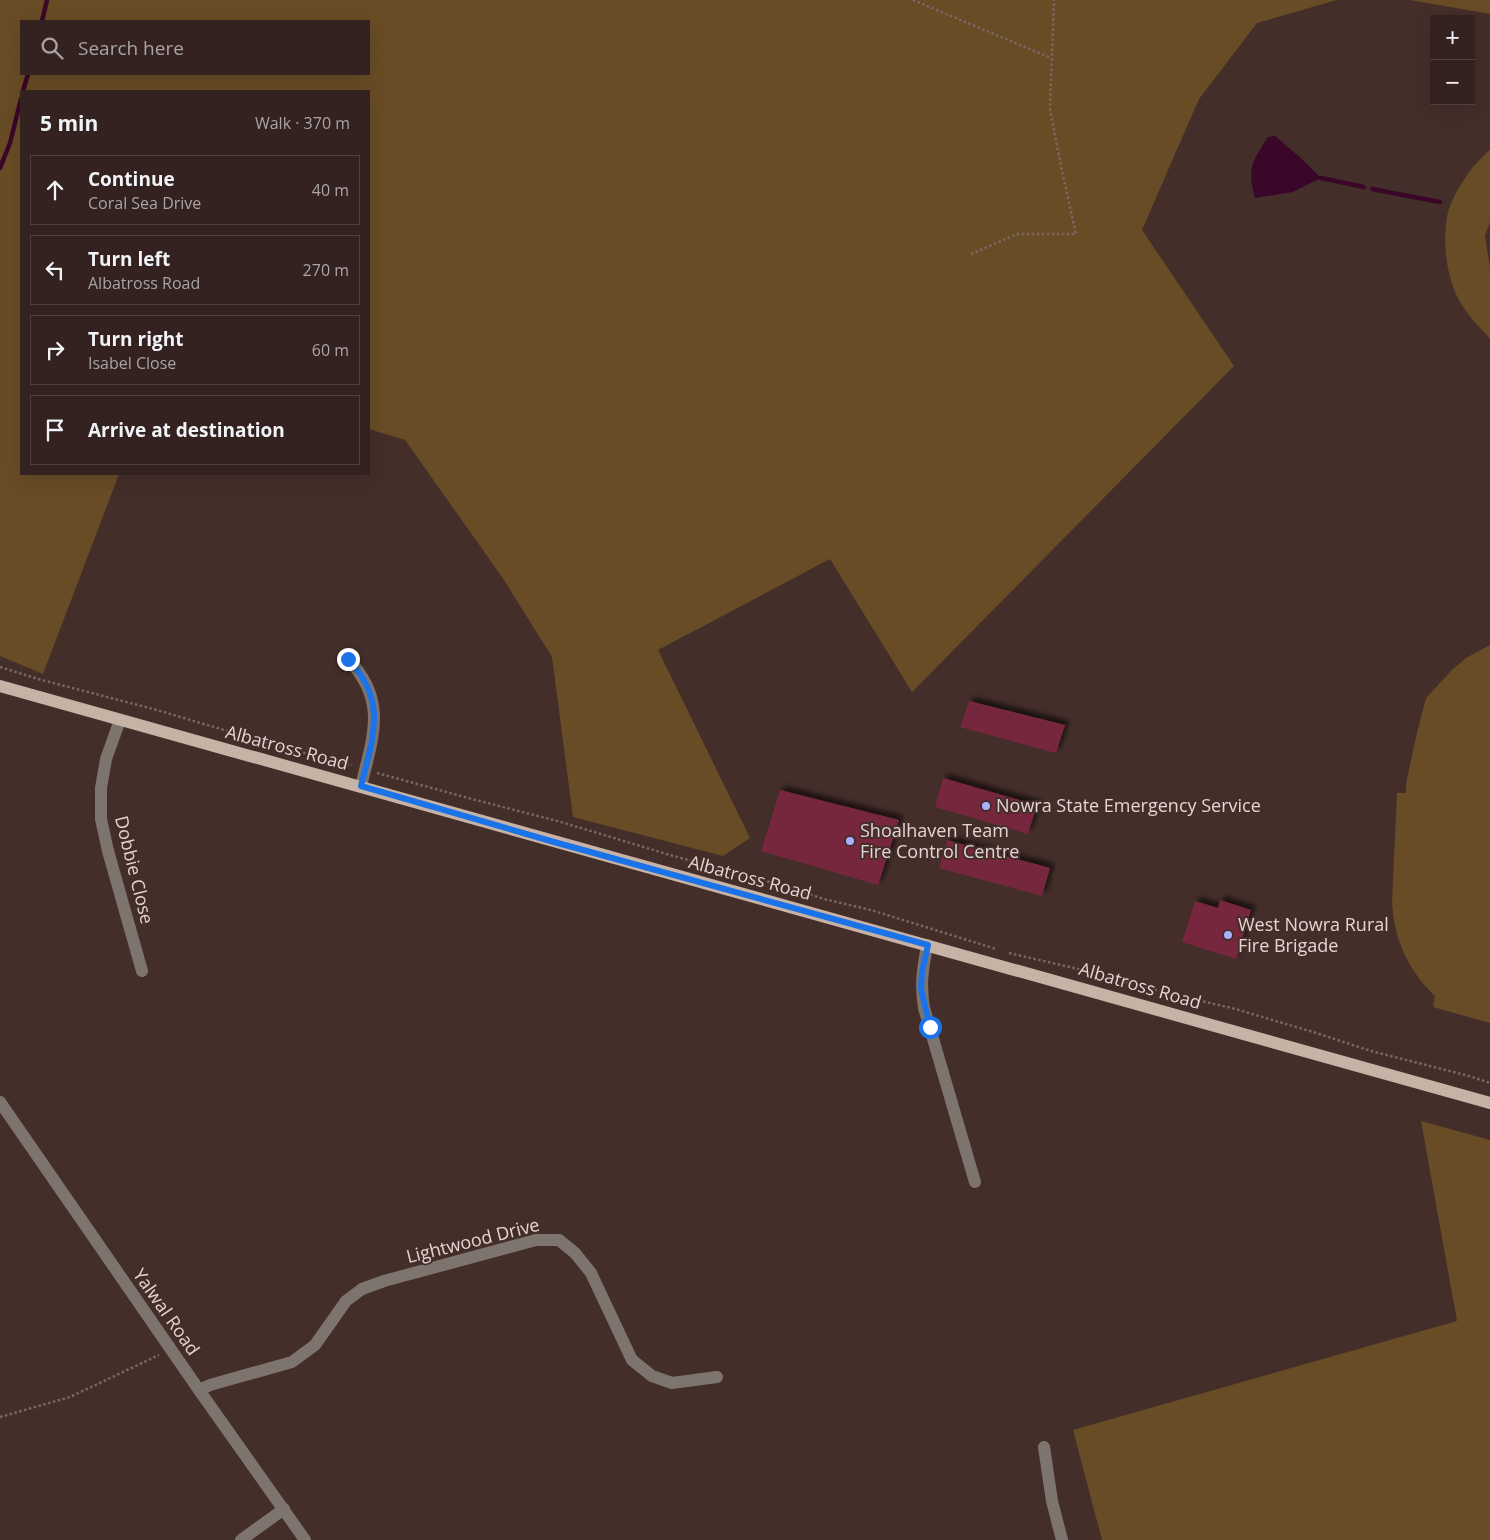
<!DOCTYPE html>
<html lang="en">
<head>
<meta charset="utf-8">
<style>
  :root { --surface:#332220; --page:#3e2f2d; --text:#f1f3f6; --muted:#a9a4a5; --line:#4e3f3e }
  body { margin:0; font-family:"Open Sans",sans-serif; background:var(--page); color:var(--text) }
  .controls { position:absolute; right:15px; top:15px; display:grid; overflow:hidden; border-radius:0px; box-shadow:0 5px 20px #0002 }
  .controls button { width:45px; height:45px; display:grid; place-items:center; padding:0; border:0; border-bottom:1px solid var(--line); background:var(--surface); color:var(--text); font:25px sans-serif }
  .stop { position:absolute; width:15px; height:15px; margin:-11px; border:4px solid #1a73e8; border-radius:50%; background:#fff }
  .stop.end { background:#1a73e8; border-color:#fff; box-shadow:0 1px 5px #0008 }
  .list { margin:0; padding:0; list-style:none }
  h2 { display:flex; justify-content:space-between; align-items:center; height:65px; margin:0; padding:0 20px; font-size:21px }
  h2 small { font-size:16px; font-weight:400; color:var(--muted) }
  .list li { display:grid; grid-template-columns:32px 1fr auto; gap:15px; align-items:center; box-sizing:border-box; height:70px; margin:0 10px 10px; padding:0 10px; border:1px solid var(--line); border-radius:0px }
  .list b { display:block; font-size:19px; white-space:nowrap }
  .list p { margin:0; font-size:16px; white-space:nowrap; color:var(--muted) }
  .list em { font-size:16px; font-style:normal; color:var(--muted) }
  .icon { flex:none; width:28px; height:28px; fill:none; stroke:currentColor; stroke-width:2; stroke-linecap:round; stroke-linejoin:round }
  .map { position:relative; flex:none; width:1490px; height:1540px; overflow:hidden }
  .search { position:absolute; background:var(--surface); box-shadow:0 5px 20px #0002; left:20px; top:20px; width:350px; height:55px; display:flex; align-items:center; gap:12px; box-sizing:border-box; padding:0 18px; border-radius:0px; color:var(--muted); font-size:19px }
  .panel { position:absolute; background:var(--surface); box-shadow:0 5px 20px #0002; left:20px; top:90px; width:350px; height:385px; border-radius:0px }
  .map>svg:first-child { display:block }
  .green { fill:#684c25; fill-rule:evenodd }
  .water { fill:#3a0729 }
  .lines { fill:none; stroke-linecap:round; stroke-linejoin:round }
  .stream { stroke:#3a0729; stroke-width:4.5 }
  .building { fill:#76283d; filter:url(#shadow) }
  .path { stroke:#7a6763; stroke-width:2.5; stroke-dasharray:2.5 2.5; stroke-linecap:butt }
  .minor { stroke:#7e746e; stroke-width:12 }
  .major { stroke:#c7b2a6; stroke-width:12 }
  .route { stroke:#1a73e8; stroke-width:6 }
  .poi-dot { fill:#a8b0fc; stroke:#442e2a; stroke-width:2 }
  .labels { text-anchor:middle; stroke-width:4; stroke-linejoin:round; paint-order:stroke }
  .street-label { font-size:18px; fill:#e4d5d2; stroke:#442e2a }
  .poi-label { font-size:18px; fill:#e4d5d2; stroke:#442e2a; text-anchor:start }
</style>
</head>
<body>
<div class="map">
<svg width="1490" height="1540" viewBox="0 0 1490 1540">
  <defs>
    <filter id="shadow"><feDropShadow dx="4.5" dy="-4.5" stdDeviation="2.5" flood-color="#0009"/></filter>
  </defs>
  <rect width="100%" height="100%" fill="#442e2a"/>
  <g class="green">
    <path d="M0,0H1337L1257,23L1199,99L1142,230L1234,366L912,692L830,559L658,650L750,838L723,856L573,817L552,657L502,577L405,440L369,429V91H21V474H119L43,674L0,656ZM21,21H369V74H21Z"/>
    <path d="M1410,0H1490V14Z"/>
    <path d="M1490,150V222L1485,236L1490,267V339C1479,326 1467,315 1459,300C1446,276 1443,243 1447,217C1452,194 1472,164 1490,150Z"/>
    <path d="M1490,645V1023L1433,1007L1435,995L1432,994V993C1407,968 1394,938 1392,903L1397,793H1406V784L1415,741L1426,698L1452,670L1466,658Z"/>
    <path d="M1421,1121L1490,1140V1540H1102L1073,1430L1457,1321Z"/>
  </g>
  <path class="water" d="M1275,136L1302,159L1321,178L1293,192L1255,198C1247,168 1252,162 1268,137Z"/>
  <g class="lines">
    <g class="stream">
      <path d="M42,21L47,0"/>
      <path d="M23,91L28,74"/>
      <path d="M0,168L10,143L21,99"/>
      <path d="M1321,178L1364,187"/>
      <path d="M1372,189L1440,202"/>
    </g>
  </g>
  <g class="building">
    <path d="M969,701L1065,725L1056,753L960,727Z"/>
    <path d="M943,778L1037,805L1028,834L935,807Z"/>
    <path d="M780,790L899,820L878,885L761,851Z"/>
    <path d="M947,840L1050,868L1042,896L939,868Z"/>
    <path d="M1220,900L1251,910L1236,959L1182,942L1195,901L1218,908Z"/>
  </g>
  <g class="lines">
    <g class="path">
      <path d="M913,0L1051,58"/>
      <path d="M971,254L1017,234H1076L1061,166L1050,109L1054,0"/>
      <path d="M0,667L38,679L157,710L281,747L352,765"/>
      <path d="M377,773L472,799L561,822L670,855L784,886L824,899L871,910L996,949"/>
      <path d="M1009,953L1074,968L1183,997L1232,1008L1313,1032L1371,1051L1469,1076L1490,1083"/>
      <path d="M0,1417L70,1397L159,1355"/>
    </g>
    <g class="minor">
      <path d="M348,659C388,701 373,736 361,786"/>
      <path d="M120,720L106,759L101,788V819L108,851L142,971"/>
      <path d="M927,945C923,969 920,983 924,1008L975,1182"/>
      <path d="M0,1102L199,1390L305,1540"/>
      <path d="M199,1390L210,1385L292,1362L315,1345L346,1301L362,1289L384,1281L536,1240H559L575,1253L591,1273L632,1360L652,1376L672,1383L717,1377"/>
      <path d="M1044,1447L1052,1501L1062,1540"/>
      <path d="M241,1540L284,1509"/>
    </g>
    <path class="major" d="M0,686L1490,1103"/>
  </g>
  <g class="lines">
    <path class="route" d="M348,659C388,701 373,737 361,786L554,842L928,945L922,972L921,989L930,1027"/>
  </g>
  <g class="poi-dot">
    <circle cx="986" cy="806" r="5"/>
    <circle cx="850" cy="841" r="5"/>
    <circle cx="1228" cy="935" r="5"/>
  </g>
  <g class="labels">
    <g class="street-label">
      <text transform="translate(287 748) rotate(15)" y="6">Albatross Road</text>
      <text transform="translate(134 870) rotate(76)" y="6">Dobbie Close</text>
      <text transform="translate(750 878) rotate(15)" y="6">Albatross Road</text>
      <text transform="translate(1140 986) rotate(16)" y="6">Albatross Road</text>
      <text transform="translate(473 1241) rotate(-14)" y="6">Lightwood Drive</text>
      <text transform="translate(166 1312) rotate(55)" y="6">Yalwal Road</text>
    </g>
    <g class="poi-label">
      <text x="996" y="812">Nowra State Emergency Service</text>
      <text x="860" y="837">Shoalhaven Team<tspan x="860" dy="21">Fire Control Centre</tspan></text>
      <text x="1238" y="931">West Nowra Rural<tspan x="1238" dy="21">Fire Brigade</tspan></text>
    </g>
  </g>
</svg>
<div class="controls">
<button>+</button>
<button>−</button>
</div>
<div class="stop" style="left:930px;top:1027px"></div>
<div class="stop end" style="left:348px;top:659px"></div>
<div class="search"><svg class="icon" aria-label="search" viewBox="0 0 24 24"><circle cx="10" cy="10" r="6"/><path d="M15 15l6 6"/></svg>Search here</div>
<section class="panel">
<h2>5 min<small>Walk · 370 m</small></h2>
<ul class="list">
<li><svg class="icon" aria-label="ahead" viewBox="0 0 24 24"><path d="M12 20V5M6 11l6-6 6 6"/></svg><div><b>Continue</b><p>Coral Sea Drive</p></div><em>40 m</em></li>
<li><svg class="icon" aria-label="left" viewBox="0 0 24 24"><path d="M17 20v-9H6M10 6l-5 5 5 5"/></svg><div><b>Turn left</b><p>Albatross Road</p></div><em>270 m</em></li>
<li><svg class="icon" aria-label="right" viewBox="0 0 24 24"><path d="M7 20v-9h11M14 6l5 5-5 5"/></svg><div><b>Turn right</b><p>Isabel Close</p></div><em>60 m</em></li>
<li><svg class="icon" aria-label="arrive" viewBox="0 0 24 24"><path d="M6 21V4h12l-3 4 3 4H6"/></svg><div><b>Arrive at destination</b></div></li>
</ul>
</section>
</div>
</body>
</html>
